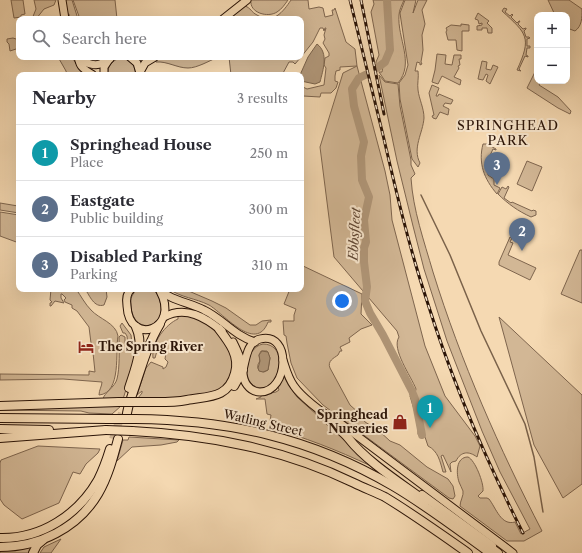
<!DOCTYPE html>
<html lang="en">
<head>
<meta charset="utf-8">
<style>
  :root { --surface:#fff; --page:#f7f7f7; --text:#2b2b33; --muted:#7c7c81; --line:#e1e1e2; --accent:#0f766e }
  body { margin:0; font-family:"Libre Caslon Text",serif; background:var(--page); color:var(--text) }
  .controls { position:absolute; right:12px; top:12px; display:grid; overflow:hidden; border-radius:8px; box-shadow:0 4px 16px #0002 }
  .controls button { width:36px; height:36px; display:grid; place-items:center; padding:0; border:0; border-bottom:1px solid var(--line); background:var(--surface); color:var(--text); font:20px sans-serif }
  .you { position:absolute; left:342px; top:301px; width:14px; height:14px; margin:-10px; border:3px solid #fff; border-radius:50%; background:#1a73e8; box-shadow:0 0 0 6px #1a73e833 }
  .badge { display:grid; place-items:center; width:26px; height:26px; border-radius:50%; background:var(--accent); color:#fff; font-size:13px; font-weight:700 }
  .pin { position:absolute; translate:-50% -33px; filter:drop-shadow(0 1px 2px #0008) }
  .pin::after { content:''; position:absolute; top:21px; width:14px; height:12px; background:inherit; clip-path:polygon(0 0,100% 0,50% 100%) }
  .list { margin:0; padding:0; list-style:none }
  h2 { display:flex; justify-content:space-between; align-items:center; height:52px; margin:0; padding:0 16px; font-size:17px }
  h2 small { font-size:13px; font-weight:400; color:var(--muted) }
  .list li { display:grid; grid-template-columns:26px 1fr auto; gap:12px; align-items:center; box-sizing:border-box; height:56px; padding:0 16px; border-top:1px solid var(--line) }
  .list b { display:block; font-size:15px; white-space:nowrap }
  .list p { margin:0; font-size:13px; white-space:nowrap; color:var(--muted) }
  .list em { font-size:13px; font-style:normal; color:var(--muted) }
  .icon { flex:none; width:22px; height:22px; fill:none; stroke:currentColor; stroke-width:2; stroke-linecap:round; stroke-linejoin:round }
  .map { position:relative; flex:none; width:582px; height:553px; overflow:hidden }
  .search { position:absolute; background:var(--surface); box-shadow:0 4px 16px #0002; left:16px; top:16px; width:288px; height:44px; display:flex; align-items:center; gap:10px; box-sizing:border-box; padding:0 14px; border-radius:8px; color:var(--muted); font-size:15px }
  .panel { position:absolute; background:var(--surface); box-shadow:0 4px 16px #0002; left:16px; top:72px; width:288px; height:220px; border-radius:8px }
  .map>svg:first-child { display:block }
  .green { fill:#d2b795; stroke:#7e654e; fill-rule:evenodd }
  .water { fill:#b09678; stroke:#7a624a }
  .pier { fill:#f5d9b2 }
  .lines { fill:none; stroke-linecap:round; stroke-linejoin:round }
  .stream { stroke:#7a624a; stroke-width:1.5 }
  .river { stroke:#b09678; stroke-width:8 }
  .highway-tunnel { stroke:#ccb190; stroke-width:8; stroke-dasharray:8 4; stroke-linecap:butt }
  .major-casing { stroke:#2a1306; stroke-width:9 }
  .highway-casing { stroke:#2a1306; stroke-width:10 }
  .major { stroke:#f5d9b2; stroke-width:7 }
  .highway { stroke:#f5d9b2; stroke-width:8 }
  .rail-casing { stroke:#2a1306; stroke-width:3 }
  .rail { stroke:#f8e6cd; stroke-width:1.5; stroke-dasharray:4.5; stroke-linecap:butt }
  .highway-bridge-casing { stroke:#2a1306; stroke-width:10; stroke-linecap:butt }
  .highway-bridge { stroke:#f5d9b2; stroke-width:8 }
  .labels { text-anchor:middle; stroke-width:4; stroke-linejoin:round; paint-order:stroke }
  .poi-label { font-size:12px; font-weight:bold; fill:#2a1306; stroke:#f8e6cd; text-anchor:start }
  .street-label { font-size:12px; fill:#2a1306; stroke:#f8e6cd }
  .neighbourhood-label { font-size:13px; letter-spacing:1px; fill:#2a1306; stroke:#f8e6cd }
  .water-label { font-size:13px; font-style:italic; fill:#604734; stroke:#f8e6cd }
</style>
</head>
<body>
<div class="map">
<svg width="582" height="553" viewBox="0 0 582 553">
  <rect width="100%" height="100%" fill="#f5d9b2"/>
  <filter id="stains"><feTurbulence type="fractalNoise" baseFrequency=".005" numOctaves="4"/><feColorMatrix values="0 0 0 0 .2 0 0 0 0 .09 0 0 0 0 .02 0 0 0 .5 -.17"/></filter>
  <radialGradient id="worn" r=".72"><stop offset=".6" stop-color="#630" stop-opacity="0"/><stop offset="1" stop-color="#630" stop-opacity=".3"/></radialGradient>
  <g class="green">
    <path d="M11,0H23L25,14L21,15V17L14,18Z"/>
    <path d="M34,0H56L54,5L44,9L36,19H32L36,9Z"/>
    <path d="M65,0H72L78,19H70L69,14H67Z"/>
    <path d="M73,0H115L117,19H80Z"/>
    <path d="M251,0H288C285,4 282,9 277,12C268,18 249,13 251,0Z"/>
    <path d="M291,0H308L309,9L319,7L323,8L325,17L333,15L332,10H334L335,8L346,42L355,49L357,66L340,67V70L336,71L335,76V81L338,82L336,88L331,93H321L320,97L303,96L301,93V86L307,89L324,85L326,68L324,65L325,58L329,56V53L323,43L325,39L324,35L326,28H325L324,31L323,28H320L313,42L301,57V19H227L245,6C251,8 251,12 257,15C273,25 283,12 291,0Z"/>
    <path d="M373,0H404C402,5 399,10 399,15C397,38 415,63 398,83L385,81L379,72H382L383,66L381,64L376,65V62L379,55L371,12L374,4Z"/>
    <path d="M405,0H416L413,13L418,0H427L422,10L425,24L422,35L423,50L421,62L422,64L420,65V63L417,62L415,71H418C419,77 417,84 418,90C419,99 424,108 424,118C423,133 412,148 420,163L418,167L412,159L400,99L399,83L405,75L408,65L401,20L400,13Z"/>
    <path d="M548,0H569L582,9C582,18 582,26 575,31L567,28V15H555Z"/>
    <path d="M504,8L507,9L505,12L510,16L512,14L513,15L511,17L517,23L519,21H520L518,24L523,29L526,28V29L524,31L526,37H529L530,38L527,39V46H530V48H527L526,55L528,56V57L525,56L519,69L521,71L517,70C532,37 527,34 502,11Z"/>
    <path d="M478,13L489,21L487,23L492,28V33H488L487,28H482V30H477V26L482,25V23L479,24L478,20L475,19Z"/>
    <path d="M461,24L469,25V31H462V51L457,50L456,40H448L446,32L447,30L446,28L451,25L461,26Z"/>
    <path d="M13,38L19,40V48L10,51L9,44L7,42V39Z"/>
    <path d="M437,54L446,55L445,64L452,65L454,55H461V59H459L460,65L458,66L459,68L454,77L461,80L460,85L442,76L438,84L432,82L435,70Z"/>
    <path d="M58,57H72L78,67L87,75H67L66,71Z"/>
    <path d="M159,57H218C209,61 197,68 188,68C177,68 167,61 156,62L155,60Z"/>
    <path d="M229,57H268L269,58L271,57H301L295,64L293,62H289L282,75H231Z"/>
    <path d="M121,58C131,60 136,65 135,75H108C107,66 112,60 121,58Z"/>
    <path d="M482,61L487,62L486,69L491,70L493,65L498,67L490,84L486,81L488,75L486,74L483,80L478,79Z"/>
    <path d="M357,66L385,171L390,195L392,220L425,346L445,396L475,436L480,446L477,457C469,451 461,451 456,461L452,462L450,464L451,472L443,455L441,456L446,472H443C440,461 438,451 428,446L425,437L419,436L418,434V425L422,424L418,423L410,396L415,393L416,389C411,376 391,349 399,337L397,331L334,257L320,147L343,73Z"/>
    <path d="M537,68V81H541L539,85L558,97L571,111L570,114L558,108L527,88Z"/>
    <path d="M379,75L385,82L398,84L400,106L411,160V165L415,174L411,178C413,210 424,241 433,272C461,362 499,448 542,531L524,541H507L460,506C460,501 464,495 463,491C462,488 460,485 459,482C456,473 456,457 468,457C475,460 484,483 483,491L478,496L480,498H487L489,499C496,508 501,526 515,522L521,534L530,529L500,472L482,431L447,341L424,269L413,226L397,161Z"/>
    <path d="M432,85L439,88L436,96H438L439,94L453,100L451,104L445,103L443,106L449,109L448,115L440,112L436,119L433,118L432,116L434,115L429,93Z"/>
    <path d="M483,144H487L496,149V150L493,149L485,166L488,168V175L494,179V185L500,188L497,194C484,179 478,163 483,144Z"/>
    <path d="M527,161L542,167L532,191L517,184Z"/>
    <path d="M508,186L509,187L504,198L511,203L512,202L532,211L533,210L536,211V215L531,217C518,211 508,204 498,194L502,187L506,189Z"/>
    <path d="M0,203L18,206L19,213L0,210Z"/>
    <path d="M0,212L19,215V243L0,236Z"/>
    <path d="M510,237L512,238L510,242L513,243L508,255L536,268L530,280L499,265V262Z"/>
    <path d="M580,250H582V303L561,294Z"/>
    <path d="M301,265L362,294L361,314L372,325L361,329L349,338L350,342L340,347L342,351H340L338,355C334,358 327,361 330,368L350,405L360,414L365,422L378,430L390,441L400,445L427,467L448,479L453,486L455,496L453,499L449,498L323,405L297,378L291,363L287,343L286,336L284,335L283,321H294V315L296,309L284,304L290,289H301Z"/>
    <path d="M51,289H76C81,296 85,304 91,310C99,319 116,323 118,336C115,351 122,393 99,395C99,390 102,386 102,382L63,379L0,380V374L89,375V371L95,372L92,343H91L89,327L77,311L72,308V305L65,302L64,300L66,298L62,294H61V298L64,303L55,301L51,306H50V303L52,302L50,300Z"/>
    <path d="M85,289H106L107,297L104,305C94,308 90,296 85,289Z"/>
    <path d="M138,289C149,289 156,288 160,300C160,303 162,307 161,310C161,330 132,333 131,305C130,298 132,294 138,289Z"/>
    <path d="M169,289H184L212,301L226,308L250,325H256L262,321L271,320V322H268C256,354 223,313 209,305C195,298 182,298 169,289Z"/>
    <path d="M183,315C215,317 256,370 217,391C214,393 209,394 205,394C182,399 162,398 138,398L142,393V391L137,395L146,368L151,362L163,367V369L166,367L168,362L165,359L167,346L159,344L155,358H153C151,343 166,324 178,319V316Z"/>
    <path d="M499,317L582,395V484L563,498L534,445Z"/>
    <path d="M122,323L131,335L132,345L131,348L128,346L127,336L125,333H123L120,326Z"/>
    <path d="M121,335L125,337V343L129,349L134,347V340H136C136,360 129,380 123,399H103C104,393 115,387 117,379C120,367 119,350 119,337Z"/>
    <path d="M263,344C290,344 280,391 260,388C239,385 245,347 263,344ZM261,351H267L270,358L268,370L264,372L260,371C256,367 258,364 260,361L259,355Z"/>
    <path d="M284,376L292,390L297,397L348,443L371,466C337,450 304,437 268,427L270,425V421L271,415L267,414L265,399H256L261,397V395L276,392L279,390L278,387Z"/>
    <path d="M121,406L112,414L89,413L81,411L0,410V408Z"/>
    <path d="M129,437L179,440L177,442L161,445L132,447L117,461L123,440H128Z"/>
    <path d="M38,446L100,449L98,453L86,464L80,474L73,472L59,503L22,519L4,505L0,499V463L1,460Z"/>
    <path d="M61,539L51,553H40L44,547Z"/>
    <path d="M33,546L32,553H0V550Z"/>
  </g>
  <g class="water">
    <path d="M317,44C329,53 323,70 320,82L315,84L301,81V75H300L308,57Z"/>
    <path d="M262,351L268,352L270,358L268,370L263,372L259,371L258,368L260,361L259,355Z"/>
  </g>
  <path class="pier" d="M376,63L378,75L365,77L363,69Z"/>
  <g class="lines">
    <path class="stream" d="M421,195L450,255L481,331L525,424L534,457L543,512"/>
    <g class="river">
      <path d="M377,68L385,62L390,50L387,0"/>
      <path d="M365,75L359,78L352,89L354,106L364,142L361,156L362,180L369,197L364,220L366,242L364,248V262L367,287L365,301L370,313L383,335L412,391"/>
      <path d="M413,394L415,399L422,435"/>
    </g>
    <path class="highway-tunnel" d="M113,439L122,413"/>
    <defs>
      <g id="major">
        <path d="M62,0L65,19"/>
        <path d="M223,19L247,0"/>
        <path d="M130,57L137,63L140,73"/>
        <path d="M79,60C93,65 96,68 110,59"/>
        <path d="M79,60C80,68 87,71 93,75"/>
        <path d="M140,72L145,63L155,57"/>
        <path d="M104,75V67L108,61"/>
        <path d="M131,289C126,294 126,300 127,306C129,347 181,330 160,291"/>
        <path d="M159,289C171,301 189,302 204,310C223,319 233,335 255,342"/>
        <path d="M164,317C186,305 206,318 222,331"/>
        <path d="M233,342C236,348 239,354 241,361C244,369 241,378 247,385C250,389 255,392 260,392C289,392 292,331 260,339C247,342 246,359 243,370"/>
        <path d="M283,360C286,369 288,378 294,386C300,395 322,414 332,417L513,553"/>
      </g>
      <g id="highway">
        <path d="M234,386L243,370"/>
        <path d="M129,388C135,369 145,346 136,327"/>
        <path d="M131,398C140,373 146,347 160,324"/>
        <path d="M141,402C156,402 172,403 187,400C208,396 228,399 235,373C240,356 229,342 219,329"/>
        <path d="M0,406L119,402"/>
        <path d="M127,413L129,404"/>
        <path d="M325,415C331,424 342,430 349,439C366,461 402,484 425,501"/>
        <path d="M0,418L109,419"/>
        <path d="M135,419C229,420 311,438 393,486C427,506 458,530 490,553"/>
        <path d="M0,429L49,430"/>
        <path d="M132,431C210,435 283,449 354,483C364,488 375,492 385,497C413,514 441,534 468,553"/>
        <path d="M0,438L106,430"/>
        <path d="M422,495L492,546"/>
        <path d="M0,538C41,539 78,515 98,480C103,470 107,459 110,449"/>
        <path d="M487,545L498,553"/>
        <path d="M0,547C39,547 78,528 98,494C108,477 113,458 118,439"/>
        <path d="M33,553L37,545L43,540"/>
      </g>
    </defs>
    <use href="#major" class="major-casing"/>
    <use href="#highway" class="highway-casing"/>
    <use href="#major" class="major"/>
    <use href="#highway" class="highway"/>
    <defs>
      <g id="rail">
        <path d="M350,0C361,45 372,90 383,135C396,191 409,247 427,301C452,381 485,458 523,533"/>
        <path d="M361,0L384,114"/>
      </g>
    </defs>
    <use href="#rail" class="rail-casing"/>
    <use href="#rail" class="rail"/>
    <defs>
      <g id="highway-bridge">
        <path d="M119,402H141"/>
        <path d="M109,419H135"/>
        <path d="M106,430L132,431"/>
      </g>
    </defs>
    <use href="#highway-bridge" class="highway-bridge-casing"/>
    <use href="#highway-bridge" class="highway-bridge"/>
  </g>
  <defs>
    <symbol id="hotel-bare" viewBox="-9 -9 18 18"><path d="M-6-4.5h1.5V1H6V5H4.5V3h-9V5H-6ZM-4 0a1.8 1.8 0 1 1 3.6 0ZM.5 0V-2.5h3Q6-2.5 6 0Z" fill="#8f2418" stroke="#f8e6cd" stroke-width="2.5" paint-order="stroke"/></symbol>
    <symbol id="shop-bare" viewBox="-9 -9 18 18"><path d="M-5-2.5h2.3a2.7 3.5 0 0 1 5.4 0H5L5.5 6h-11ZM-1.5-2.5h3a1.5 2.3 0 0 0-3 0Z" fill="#8f2418" stroke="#f8e6cd" stroke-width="2.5" paint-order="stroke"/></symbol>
  </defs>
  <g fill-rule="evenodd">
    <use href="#hotel-bare" x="75" y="336" width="22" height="22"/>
    <use href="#shop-bare" x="389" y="411" width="22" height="22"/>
  </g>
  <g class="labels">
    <g class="poi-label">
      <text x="98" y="351">The Spring River</text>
      <text x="388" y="419" text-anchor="end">Springhead<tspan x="388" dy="14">Nurseries</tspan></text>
    </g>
    <g class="street-label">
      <text transform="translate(263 423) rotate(13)" y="4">Watling Street</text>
    </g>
    <g class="neighbourhood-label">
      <text x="508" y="130">SPRINGHEAD<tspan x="508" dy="15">PARK</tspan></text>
    </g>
    <g class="water-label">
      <text transform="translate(354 234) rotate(-87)" y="5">Ebbsfleet</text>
    </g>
  </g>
  <rect width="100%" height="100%" filter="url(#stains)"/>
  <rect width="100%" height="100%" fill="url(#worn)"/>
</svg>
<div class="controls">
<button>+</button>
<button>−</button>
</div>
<div class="you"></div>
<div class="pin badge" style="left:430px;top:428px;background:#0f9aa8">1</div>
<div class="pin badge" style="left:522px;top:251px;background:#5c6f8a">2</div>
<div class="pin badge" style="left:497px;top:185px;background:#5c6f8a">3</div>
<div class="search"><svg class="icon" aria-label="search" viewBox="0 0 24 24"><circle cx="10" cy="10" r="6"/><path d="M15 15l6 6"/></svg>Search here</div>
<section class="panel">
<h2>Nearby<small>3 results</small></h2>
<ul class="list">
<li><span class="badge" style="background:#0f9aa8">1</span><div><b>Springhead House</b><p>Place</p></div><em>250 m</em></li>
<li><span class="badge" style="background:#5c6f8a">2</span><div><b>Eastgate</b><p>Public building</p></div><em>300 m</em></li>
<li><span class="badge" style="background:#5c6f8a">3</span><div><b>Disabled Parking</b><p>Parking</p></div><em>310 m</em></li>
</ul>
</section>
</div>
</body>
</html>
